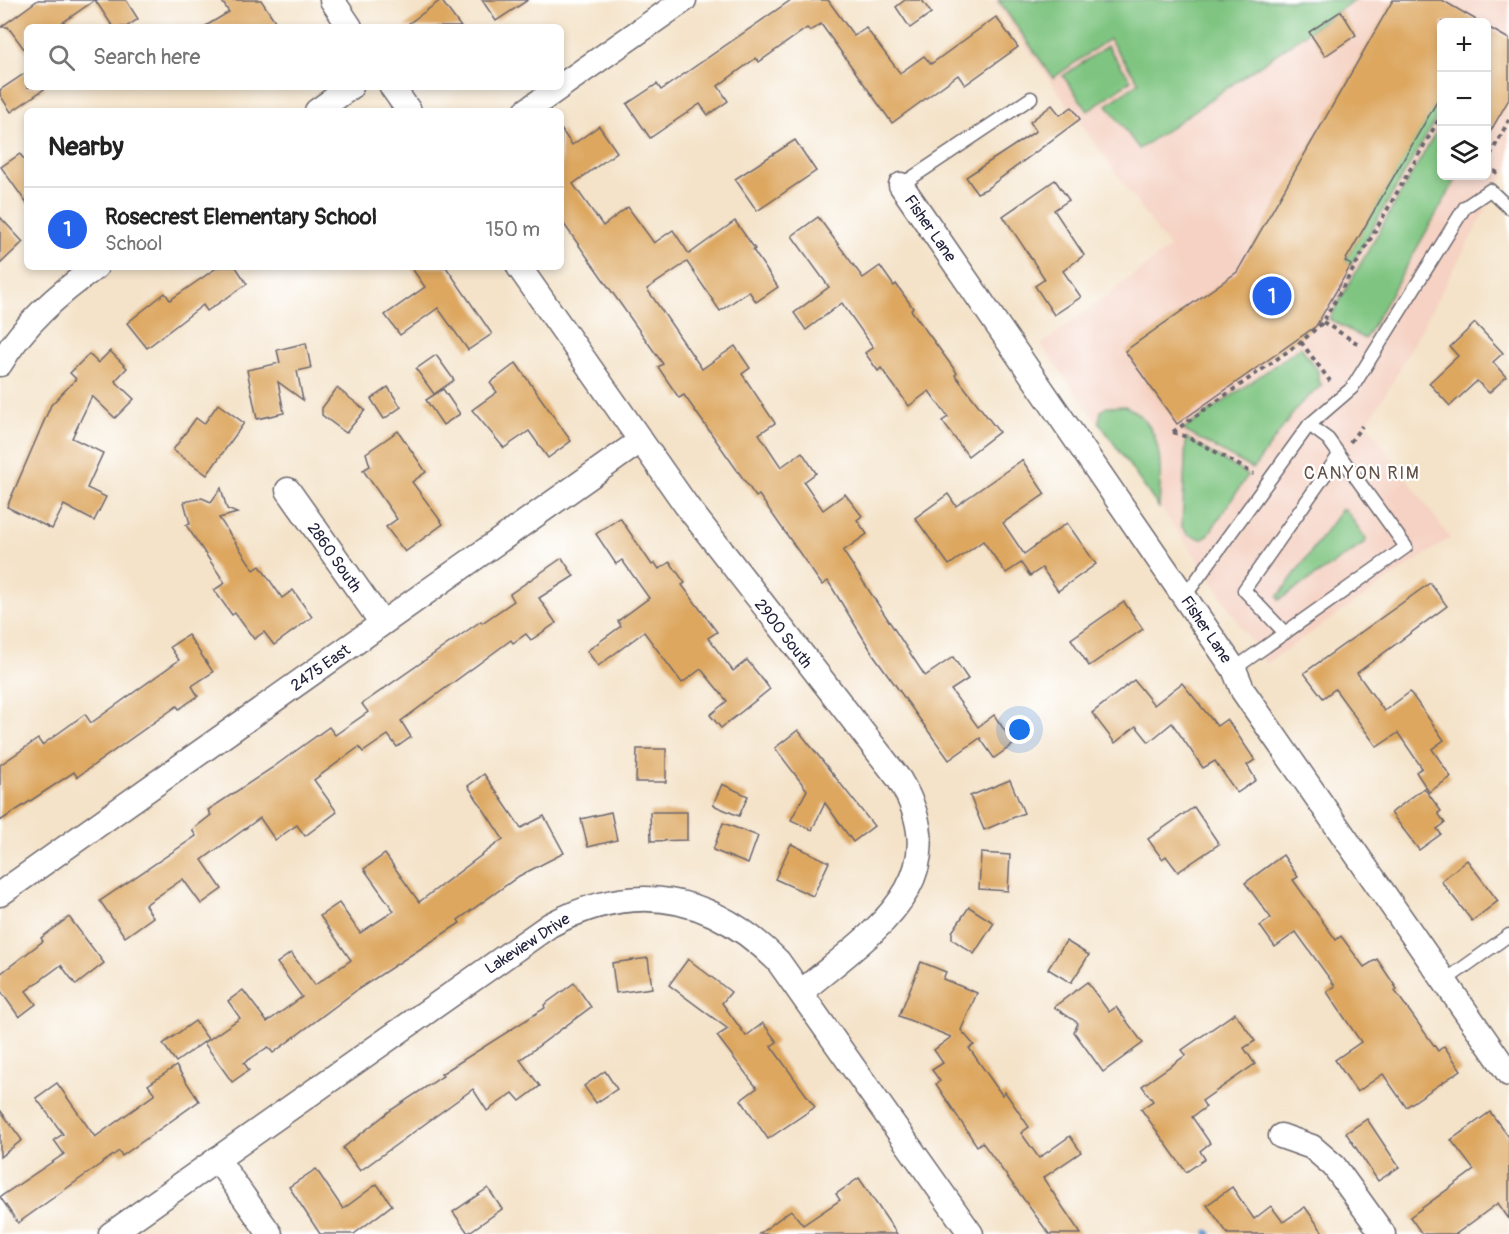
<!DOCTYPE html>
<html lang="en">
<head>
<meta charset="utf-8">
<style>
  :root { --surface:#fff; --page:#f6f6f6; --text:#222; --muted:#767676; --line:#e0e0e0; --accent:#2563eb }
  body { margin:0; font-family:Pangolin,sans-serif; background:var(--page); color:var(--text) }
  .controls { position:absolute; right:18px; top:18px; display:grid; overflow:hidden; border-radius:9px; box-shadow:0 3px 9px #0003 }
  .controls button { width:54px; height:54px; display:grid; place-items:center; padding:0; border:0; border-bottom:2px solid var(--line); background:var(--surface); color:var(--text); font:30px sans-serif }
  .you { position:absolute; left:1020px; top:730px; width:21px; height:21px; margin:-15px; border:4px solid #fff; border-radius:50%; background:#1a73e8; box-shadow:0 0 0 9px #1a73e833 }
  .badge { display:grid; place-items:center; width:39px; height:39px; border-radius:50%; background:var(--accent); color:#fff; font-size:20px; font-weight:700 }
  .pin { position:absolute; translate:-50% -50%; border:3px solid #fff; box-shadow:0 2px 6px #0006 }
  .list { margin:0; padding:0; list-style:none }
  h2 { display:flex; justify-content:space-between; align-items:center; height:78px; margin:0; padding:0 24px; font-size:26px }
  h2 small { font-size:20px; font-weight:400; color:var(--muted) }
  .list li { display:grid; grid-template-columns:39px 1fr auto; gap:18px; align-items:center; box-sizing:border-box; height:84px; padding:0 24px; border-top:2px solid var(--line) }
  .list b { display:block; font-size:22px; white-space:nowrap }
  .list p { margin:0; font-size:20px; white-space:nowrap; color:var(--muted) }
  .list em { font-size:20px; font-style:normal; color:var(--muted) }
  .icon { flex:none; width:33px; height:33px; fill:none; stroke:currentColor; stroke-width:2; stroke-linecap:round; stroke-linejoin:round }
  .map { position:relative; flex:none; width:1509px; height:1234px; overflow:hidden }
  .search { position:absolute; background:var(--surface); box-shadow:0 3px 9px #0003; left:24px; top:24px; width:540px; height:66px; display:flex; align-items:center; gap:15px; box-sizing:border-box; padding:0 21px; border-radius:9px; color:var(--muted); font-size:22px }
  .panel { position:absolute; background:var(--surface); box-shadow:0 3px 9px #0003; left:24px; top:108px; width:540px; height:162px; border-radius:9px }
  .map>svg:first-child { display:block }
  .built { fill:#f5d2c3; fill-rule:evenodd }
  .green { fill:#7fc581; stroke:#50745e; stroke-width:1.5 }
  .lines { fill:none; stroke-linecap:round; stroke-linejoin:round }
  .stream { stroke:#6a9dd5; stroke-width:7 }
  .building { fill:#dda761 }
  .service-casing { stroke:#6c666d; stroke-width:15 }
  .minor-casing { stroke:#6c666d; stroke-width:27 }
  .path { stroke:#6c666d; stroke-width:4; stroke-dasharray:4.5 4.5; stroke-linecap:butt }
  .service { stroke:#fff; stroke-width:12 }
  .minor { stroke:#fff; stroke-width:24 }
  .labels { text-anchor:middle; stroke-width:4.5; stroke-linejoin:round; paint-order:stroke }
  .street-label { font-size:16px; fill:#22223b; stroke:#fff }
  .neighbourhood-label { font-size:18px; letter-spacing:1.5px; fill:#635148; stroke:#fff }
</style>
</head>
<body>
<div class="map">
<svg width="1509" height="1234" viewBox="0 0 1509 1234">
  <rect width="100%" height="100%" fill="#fff"/>
  <filter id="ink" filterUnits="userSpaceOnUse"><feTurbulence type="fractalNoise" baseFrequency=".0167" numOctaves="2"/><feDisplacementMap in="SourceGraphic" scale="12" xChannelSelector="R" yChannelSelector="G"/><feConvolveMatrix kernelMatrix="1 2 1 2 8 2 1 2 1" color-interpolation-filters="sRGB"/></filter>
  <filter id="wash" filterUnits="userSpaceOnUse"><feTurbulence type="fractalNoise" baseFrequency=".008" numOctaves="4" result="noise"/><feDisplacementMap in="SourceGraphic" scale="24" xChannelSelector="R" yChannelSelector="G"/><feGaussianBlur stdDeviation="1.35" result="paint"/><feColorMatrix in="noise" values="0 0 0 0 0 0 0 0 0 0 0 0 0 0 0 0 0 1.4 0 .05"/><feComposite in="paint" operator="in"/></filter>
  <g filter="url(#wash)">
    <rect width="100%" height="100%" fill="#f4e3c9"/>
    <path class="built" d="M993,0H1509V167L1387,392L1367,423L1450,538L1265,664L1194,554L1041,345L1169,248ZM1442,22H1486V176H1442Z"/>
    <g class="green">
      <path d="M998,0H1354L1139,149L1107,105L1139,82L1109,39L1053,78Z"/>
      <path d="M1107,46L1131,80L1088,111L1063,76Z"/>
      <path d="M1441,93V117L1438,116L1351,265L1345,261Z"/>
      <path d="M1440,125L1442,176H1458L1365,339L1329,319Z"/>
      <path d="M1301,347L1318,371V381L1322,385L1299,405L1253,469L1183,430Z"/>
      <path d="M1125,406C1166,425 1161,470 1159,508L1099,422L1101,411L1107,407Z"/>
      <path d="M1186,438L1248,475L1208,535L1202,539L1188,535L1182,527Z"/>
      <path d="M1342,509H1345L1366,539L1365,543L1279,600L1278,597Z"/>
    </g>
    <g class="lines">
      <path class="stream" d="M1208,1233L1209,1234"/>
    </g>
    <g id="blocks">
      <g class="building">
        <path d="M38,0H95L56,27H27V53L8,27H1Z"/>
        <path d="M95,0H126L138,19L126,27H113Z"/>
        <path d="M221,0H261L279,27H204L229,12Z"/>
        <path d="M441,0L461,27H404Z"/>
        <path d="M482,0H528L496,21Z"/>
        <path d="M791,0H828L854,36L866,28L900,73L924,56L931,64L996,17L1018,47L965,85L958,75L892,123L821,24L810,31L807,28L759,62L756,58L718,86L728,101L708,115L700,104L650,138L627,104L657,84L661,90Z"/>
        <path d="M905,0H922L931,13L910,28L896,7Z"/>
        <path d="M1393,0H1442L1480,22H1442V93L1345,261L1351,265L1316,326L1177,424L1125,351L1237,272Z"/>
        <path d="M1341,11L1356,35L1325,56L1309,32Z"/>
        <path d="M1486,26L1509,39V99L1486,139Z"/>
        <path d="M27,72V87H47L11,112L0,95V90Z"/>
        <path d="M1052,105L1060,115L1072,107L1080,119L986,189L977,193L966,177L1036,131L1030,122Z"/>
        <path d="M599,126L617,152L573,184L603,226L628,207L654,243L673,230L689,254L735,221L755,249L753,250L778,287L756,302L749,291L720,311L687,262L647,289L702,369L735,346L750,368L742,374L775,423L759,434L781,467L802,452L816,473L804,482L823,510L845,494L862,516L857,520L867,534L843,551L925,676L953,657L968,679L951,690L978,727L994,715L1014,744L994,758L980,738L949,760L873,654L828,581L822,585L759,495L756,497L684,395L679,398L658,367L663,364L561,220V129L572,145Z"/>
        <path d="M795,140L816,171L757,211L735,179Z"/>
        <path d="M20,154L27,163V204L1,167Z"/>
        <path d="M1055,180L1069,200L1054,210L1084,255L1063,271L1081,297L1054,315L1035,286L1045,279L1003,216Z"/>
        <path d="M0,217L23,242L0,264Z"/>
        <path d="M818,217L863,278L880,266L894,286L896,284L913,308L911,310L957,373L955,375L999,432L968,456L942,421L948,417L929,391L909,406L881,368L878,371L865,353L873,347L842,303L806,330L794,313L829,287L792,236Z"/>
        <path d="M218,267H236L247,284L207,311L203,305L147,348L127,323L165,293L170,300Z"/>
        <path d="M411,267H446L492,334L468,350L438,308L400,335L385,315L425,287Z"/>
        <path d="M1475,323L1503,353L1493,362L1506,377L1489,393L1477,381L1450,406L1429,383L1458,356L1450,347Z"/>
        <path d="M306,343L311,368L297,371L303,400L278,382L284,413L257,419L247,370L280,363L277,350Z"/>
        <path d="M110,351L127,368L115,381L134,399L115,418L92,396L72,438L103,453L87,488L106,497L94,521L64,505L52,529L7,507L51,405L76,379L70,373L89,354L98,363Z"/>
        <path d="M436,355L454,380L434,394L416,369Z"/>
        <path d="M516,363L571,441L548,458L529,431L504,448L472,410L497,392L490,383Z"/>
        <path d="M388,387L401,407L384,419L371,399Z"/>
        <path d="M337,388L365,410L346,433L322,415V408Z"/>
        <path d="M443,389L460,414L443,425L426,400Z"/>
        <path d="M218,404L244,423L207,475L173,450L196,418L204,424Z"/>
        <path d="M398,431L426,472L412,482L443,524L405,552L386,527L397,519L363,470L370,466L366,453Z"/>
        <path d="M1022,460L1045,494L1003,523L1024,554L1067,523L1096,564L1058,591L1042,568L1030,576L1021,563L1006,573L983,541L949,565L915,518L948,494L956,506Z"/>
        <path d="M221,488L227,509L237,513L219,518L254,570L260,566L282,598L293,590L312,617L274,645L264,632L254,639L235,613L232,615L214,590L225,583L186,525L190,524L184,502L202,498L211,502Z"/>
        <path d="M620,518L652,565L655,563L659,569L670,562L685,583L682,585L717,632L708,638L733,671L747,660L770,689L721,728L710,715L727,701L701,669L682,683L644,632L598,666L587,651L621,626L618,621L649,598L622,560L616,564L596,534Z"/>
        <path d="M562,558L574,576L539,598L556,623L531,640L526,634L513,643L511,640L401,721L411,737L397,747L388,735L363,752L359,747L314,780L337,812L305,836L297,825L275,840L260,818L202,860L222,889L201,904L183,879L145,905L153,917L125,937L100,901L196,836L192,830L211,815L208,810L272,768L329,727L335,735L368,712L362,704L481,621L482,623L514,601L510,594Z"/>
        <path d="M1430,583L1447,606L1357,673L1384,711L1410,692L1444,740L1432,749L1451,777L1429,792L1416,772L1422,768L1398,733L1377,747L1335,689L1323,698L1304,673Z"/>
        <path d="M1124,602L1143,629L1089,666L1071,639Z"/>
        <path d="M188,635L213,672L192,686L198,696L179,709L177,706L77,777L74,772L0,821V765L38,739L42,745L85,714L91,723L179,660L170,647Z"/>
        <path d="M1134,680L1154,705L1182,683L1217,726L1227,719L1255,760L1247,765L1256,780L1237,793L1215,761L1203,768L1172,723L1149,742L1136,726L1115,743L1092,713Z"/>
        <path d="M798,730L874,826L853,842L825,803L812,830L791,820L807,790L775,748Z"/>
        <path d="M637,749H666V782H636Z"/>
        <path d="M484,774L521,828L544,816L564,853L519,876L458,920L460,923L357,990L273,1053L268,1047L244,1063L249,1070L232,1082L204,1043L240,1018L228,1001L243,990L267,1022L302,997L277,963L291,953L315,985L351,960L320,916L339,903L360,933L394,911L364,869L385,854L419,902L503,839L468,786Z"/>
        <path d="M1010,780L1024,813L984,830L970,796Z"/>
        <path d="M722,784L748,796L739,816L713,805Z"/>
        <path d="M1424,788L1441,811L1438,813L1445,823L1437,829L1441,834L1419,850L1391,813Z"/>
        <path d="M1194,807L1219,844L1178,872L1166,856L1162,859L1148,839Z"/>
        <path d="M611,812L617,840L588,847L581,819Z"/>
        <path d="M650,812H687V840L651,841Z"/>
        <path d="M723,823L758,836L748,864L713,850Z"/>
        <path d="M791,844L829,862L813,896L775,879Z"/>
        <path d="M981,853L1010,855L1008,891L979,889Z"/>
        <path d="M1283,855L1298,877L1293,880L1336,940L1341,936L1364,967L1377,959L1397,989L1395,991L1438,1051L1444,1046L1461,1070L1406,1107L1383,1074L1357,1092L1335,1060L1361,1042L1327,992L1335,986L1296,932L1275,947L1260,926L1271,918L1245,883Z"/>
        <path d="M1467,860L1498,901L1472,921L1441,881Z"/>
        <path d="M969,907L994,923L974,954L952,939V932Z"/>
        <path d="M69,917L104,963L76,985L61,965L26,991L36,1004L19,1017L0,990V974L43,941L41,938Z"/>
        <path d="M1066,941L1089,955L1071,983L1048,969Z"/>
        <path d="M648,958L652,988L616,993L612,963Z"/>
        <path d="M688,959L731,992L722,1003L746,1036L763,1023L777,1042L771,1046L815,1107L768,1139L741,1100L757,1088L717,1036L728,1029L669,985Z"/>
        <path d="M921,962L946,972L943,979L977,993L961,1030L974,1045L969,1048L1002,1095L1005,1092L1029,1127L1021,1133L1039,1158L1070,1136L1081,1152L1043,1178L1081,1234H1049L982,1142L977,1146L936,1084L940,1081L932,1070L943,1063L934,1050L951,1037L899,1016Z"/>
        <path d="M1087,982L1109,1012L1116,1007L1143,1043L1103,1072L1074,1032L1078,1023L1054,1007Z"/>
        <path d="M574,983L591,1007L520,1060L540,1086L520,1101L513,1093L487,1111L473,1089L360,1171L343,1148L391,1110L443,1076L441,1074L545,1008L544,1005Z"/>
        <path d="M1235,1013L1255,1041L1244,1048L1255,1064L1202,1101L1206,1107L1192,1117L1210,1143L1200,1151L1205,1159L1186,1172L1141,1109L1153,1101L1142,1086L1186,1055L1182,1050Z"/>
        <path d="M195,1021L208,1039L176,1062L163,1044Z"/>
        <path d="M176,1066L199,1101L122,1156L119,1151L18,1223L0,1197L64,1154L54,1140L63,1134L36,1098L57,1083L95,1137L155,1094L148,1085Z"/>
        <path d="M605,1071L617,1089L596,1103L584,1086Z"/>
        <path d="M0,1110L22,1140L0,1157Z"/>
        <path d="M1490,1112L1509,1137V1219L1498,1203L1456,1234H1422L1410,1217L1474,1170L1451,1140Z"/>
        <path d="M1367,1119L1399,1167L1378,1181L1346,1133Z"/>
        <path d="M316,1169L343,1209L377,1184L392,1205L354,1234H320L289,1187Z"/>
        <path d="M859,1178L897,1234H759L791,1210L803,1225L840,1200L836,1194Z"/>
        <path d="M1232,1187L1254,1219L1271,1206L1283,1222L1305,1207L1324,1234H1228L1207,1205Z"/>
        <path d="M488,1188L502,1209L468,1233L453,1212Z"/>
      </g>
    </g>
  </g>
  <g filter="url(#ink)">
    <use href="#blocks" fill-opacity="0" stroke="#6c666d" stroke-width="1.5"/>
    <g class="lines">
      <defs>
        <g id="service">
          <path d="M901,185L1031,98"/>
          <path d="M1185,596L1309,425"/>
          <path d="M1285,633L1244,590L1339,455"/>
          <path d="M1234,669L1406,547L1328,439L1309,425L1352,388L1465,207L1490,190L1509,208"/>
          <path d="M1443,982L1509,935"/>
        </g>
        <g id="minor">
          <path d="M332,0L350,27"/>
          <path d="M561,86L684,0"/>
          <path d="M392,87L409,111"/>
          <path d="M317,111L351,87"/>
          <path d="M526,111L560,87"/>
          <path d="M901,185L1234,669L1243,691L1509,1074"/>
          <path d="M519,267L686,505L899,779C961,881 871,933 801,992"/>
          <path d="M0,364C24,324 58,294 96,267"/>
          <path d="M288,490L382,623"/>
          <path d="M0,894L640,441"/>
          <path d="M1281,1136L1312,1147L1334,1166L1383,1234"/>
          <path d="M217,1159L270,1234"/>
          <path d="M111,1234L550,925C634,880 711,894 778,961L971,1234"/>
        </g>
      </defs>
      <use href="#service" class="service-casing"/>
      <use href="#minor" class="minor-casing"/>
      <g class="path">
        <path d="M1486,163L1509,120"/>
        <path d="M1486,166L1501,175"/>
        <path d="M1323,322L1360,345"/>
        <path d="M1301,342L1330,381"/>
        <path d="M1173,432L1301,342L1323,322L1439,119L1442,121"/>
        <path d="M1173,432L1197,441L1254,474"/>
        <path d="M1350,442L1362,426"/>
      </g>
      <use href="#service" class="service"/>
      <use href="#minor" class="minor"/>
    </g>
  </g>
  <g class="labels">
    <g class="street-label">
      <text transform="translate(931 228) rotate(55)" y="6">Fisher Lane</text>
      <text transform="translate(335 557) rotate(55)" y="6">2860 South</text>
      <text transform="translate(1207 629) rotate(56)" y="6">Fisher Lane</text>
      <text transform="translate(784 633) rotate(52)" y="6">2900 South</text>
      <text transform="translate(320 667) rotate(-35)" y="6">2475 East</text>
      <text transform="translate(527 943) rotate(-33)" y="6">Lakeview Drive</text>
    </g>
    <g class="neighbourhood-label">
      <text x="1362" y="479">CANYON RIM</text>
    </g>
  </g>
</svg>
<div class="controls">
<button>+</button>
<button>−</button>
<button><svg class="icon" aria-label="layers" viewBox="0 0 24 24"><path d="M12 4l9 5-9 5-9-5zM3 14l9 5 9-5"/></svg></button>
</div>
<div class="you"></div>
<div class="pin badge" style="left:1272px;top:296px">1</div>
<div class="search"><svg class="icon" aria-label="search" viewBox="0 0 24 24"><circle cx="10" cy="10" r="6"/><path d="M15 15l6 6"/></svg>Search here</div>
<section class="panel">
<h2>Nearby<small></small></h2>
<ul class="list">
<li><span class="badge">1</span><div><b>Rosecrest Elementary School</b><p>School</p></div><em>150 m</em></li>
</ul>
</section>
</div>
</body>
</html>
